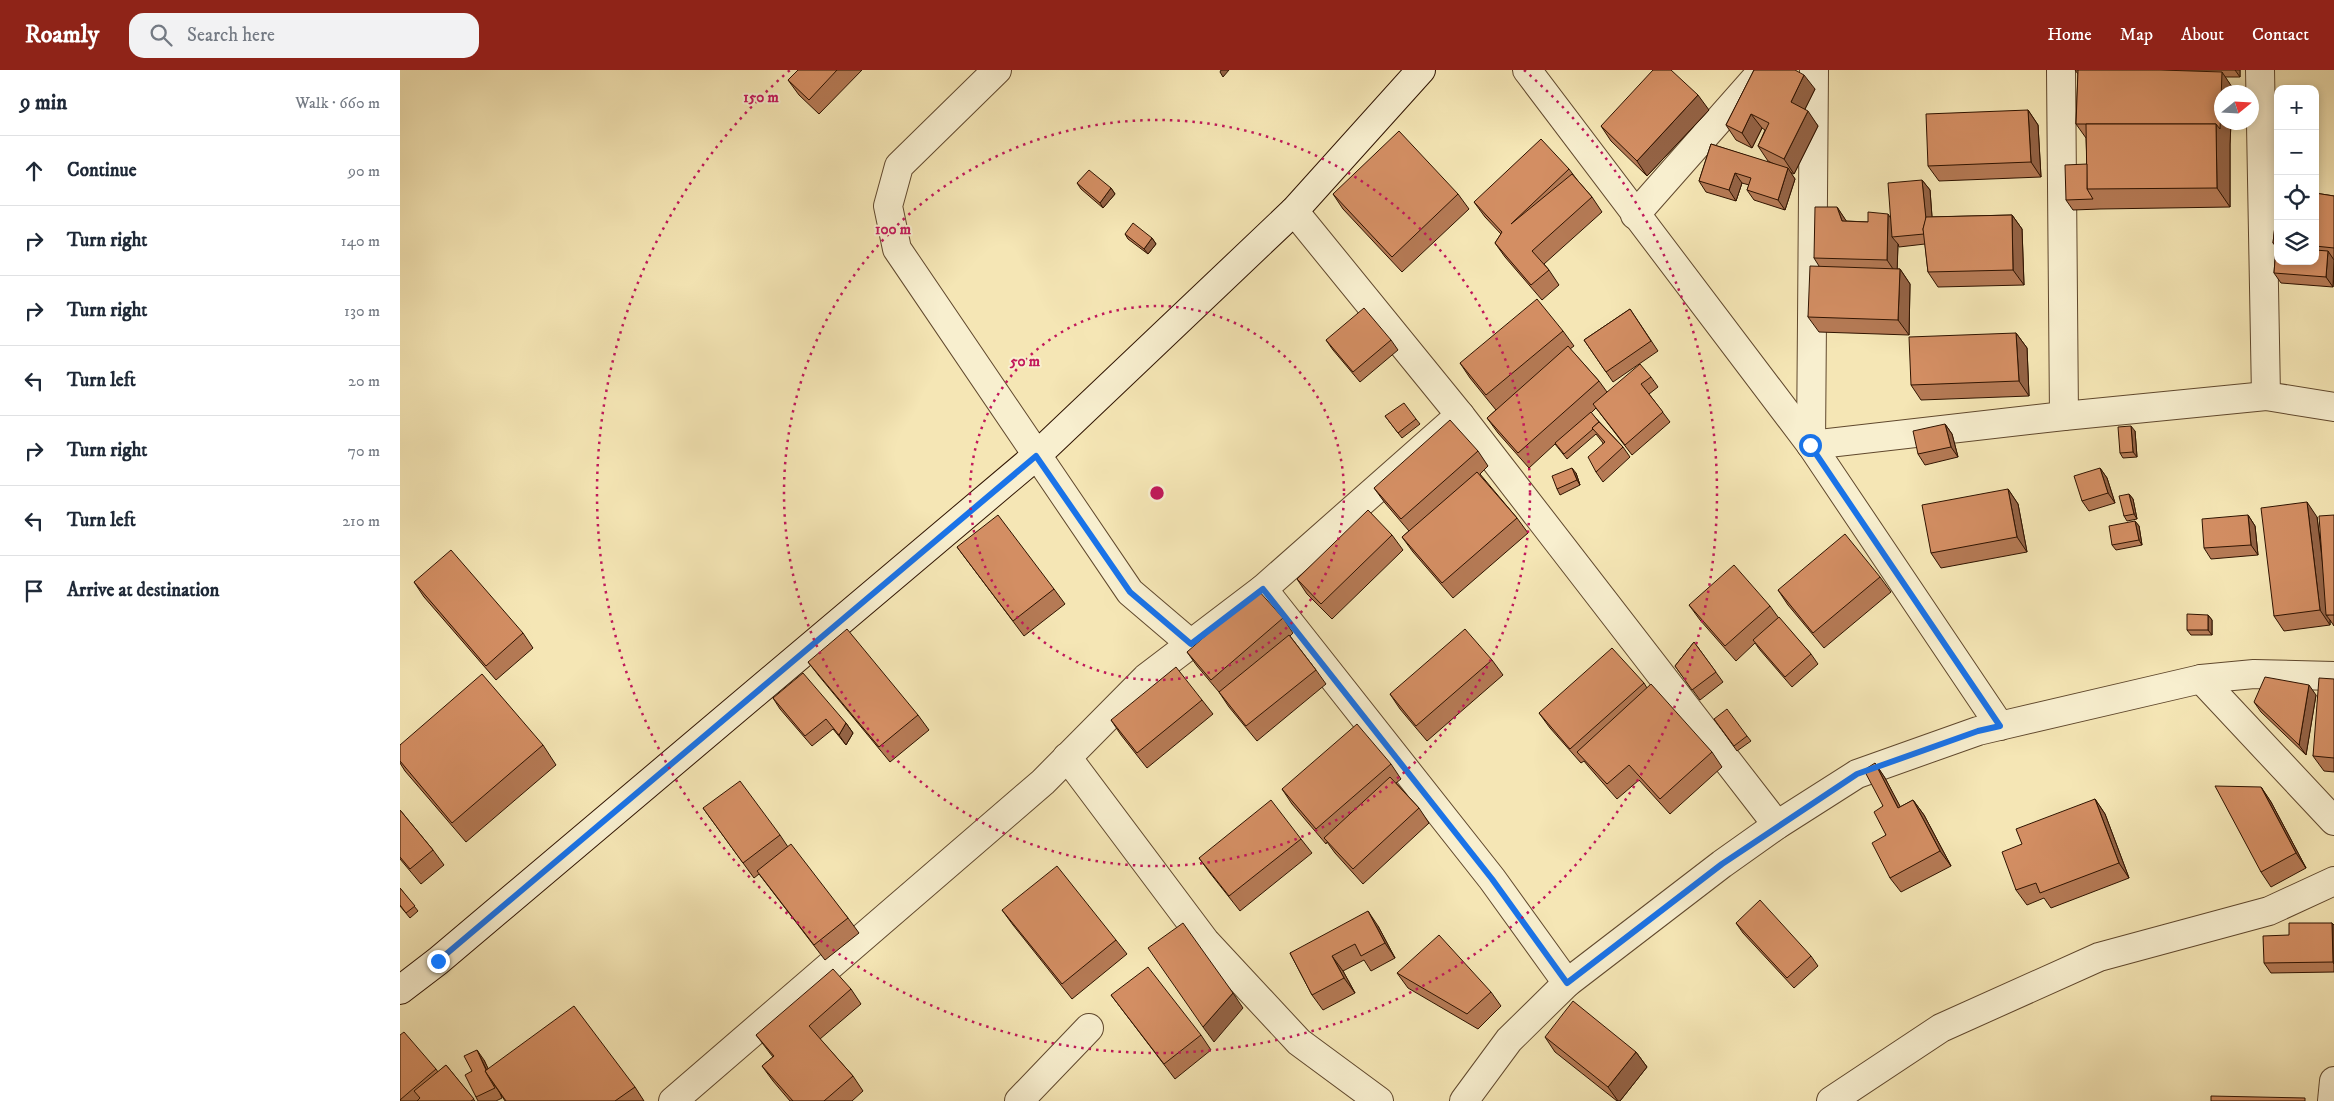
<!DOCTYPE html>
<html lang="en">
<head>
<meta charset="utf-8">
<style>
  :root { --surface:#fff; --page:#f2f2f3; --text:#1f2937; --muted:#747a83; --line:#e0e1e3; --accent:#8f2418 }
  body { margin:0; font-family:"IM FELL DW Pica",serif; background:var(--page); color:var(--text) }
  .controls { position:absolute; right:15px; top:15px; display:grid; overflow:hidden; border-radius:10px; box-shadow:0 2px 8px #0003 }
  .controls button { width:45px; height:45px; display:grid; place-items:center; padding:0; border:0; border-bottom:1px solid var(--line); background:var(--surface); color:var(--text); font:25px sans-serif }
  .compass { position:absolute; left:1814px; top:15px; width:45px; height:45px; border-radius:50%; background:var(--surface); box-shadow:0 2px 8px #0003; rotate:72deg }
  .stop { position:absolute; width:15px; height:15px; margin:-11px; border:4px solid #1a73e8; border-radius:50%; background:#fff }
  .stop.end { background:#1a73e8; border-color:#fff; box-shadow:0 1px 5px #0008 }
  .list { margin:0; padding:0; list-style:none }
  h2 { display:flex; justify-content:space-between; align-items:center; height:65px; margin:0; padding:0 20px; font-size:21px }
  h2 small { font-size:16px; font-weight:400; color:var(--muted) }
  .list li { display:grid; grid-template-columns:32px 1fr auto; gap:15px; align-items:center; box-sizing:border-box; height:70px; padding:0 20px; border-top:1px solid var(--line) }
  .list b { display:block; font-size:19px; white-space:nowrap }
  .list em { font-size:16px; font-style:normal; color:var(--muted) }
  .icon { flex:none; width:28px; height:28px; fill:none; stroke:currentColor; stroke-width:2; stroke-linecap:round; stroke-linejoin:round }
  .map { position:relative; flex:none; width:1934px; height:1031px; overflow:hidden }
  header { display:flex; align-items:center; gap:30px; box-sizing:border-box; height:70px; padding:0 25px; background:var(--accent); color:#fff }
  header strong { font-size:24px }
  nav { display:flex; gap:28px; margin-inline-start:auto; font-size:18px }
  .search { width:350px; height:45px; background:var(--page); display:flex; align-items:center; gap:12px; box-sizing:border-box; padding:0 18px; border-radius:15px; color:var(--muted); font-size:19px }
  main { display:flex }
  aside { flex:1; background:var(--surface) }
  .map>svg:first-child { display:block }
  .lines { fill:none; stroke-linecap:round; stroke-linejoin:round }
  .street-casing { stroke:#60482d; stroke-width:30 }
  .secondary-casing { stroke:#2f1300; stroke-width:30 }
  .street { stroke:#f8efcf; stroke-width:28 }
  .secondary { stroke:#f8efcf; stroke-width:28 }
  .wall { fill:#b57a55; stroke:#2f1300 }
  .shaded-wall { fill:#946345; stroke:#2f1300 }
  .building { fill:#d38e63; stroke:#2f1300 }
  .route { stroke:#1a73e8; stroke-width:6 }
  .ring { fill:none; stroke:#c2185b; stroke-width:2.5; stroke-dasharray:2.5 5 }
  .centre { fill:#c2185b; stroke:#f8efcf; stroke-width:2.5 }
  .ring-label { font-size:15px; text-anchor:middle; font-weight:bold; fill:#c2185b; stroke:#f8efcf; stroke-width:4; stroke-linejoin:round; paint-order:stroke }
</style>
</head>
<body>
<header>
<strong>Roamly</strong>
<div class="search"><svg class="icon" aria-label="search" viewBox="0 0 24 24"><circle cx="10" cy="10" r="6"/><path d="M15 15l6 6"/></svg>Search here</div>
<nav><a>Home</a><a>Map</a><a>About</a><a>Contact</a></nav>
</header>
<main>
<aside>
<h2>9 min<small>Walk · 660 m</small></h2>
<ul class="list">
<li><svg class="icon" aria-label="ahead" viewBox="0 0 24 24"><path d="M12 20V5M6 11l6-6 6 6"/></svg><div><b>Continue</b></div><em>90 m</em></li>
<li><svg class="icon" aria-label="right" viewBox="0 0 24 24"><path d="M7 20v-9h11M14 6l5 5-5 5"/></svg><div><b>Turn right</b></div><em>140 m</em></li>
<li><svg class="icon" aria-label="right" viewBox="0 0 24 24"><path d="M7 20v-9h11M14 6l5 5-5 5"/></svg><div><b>Turn right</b></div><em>130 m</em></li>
<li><svg class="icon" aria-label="left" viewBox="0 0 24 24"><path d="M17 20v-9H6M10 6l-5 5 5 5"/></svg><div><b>Turn left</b></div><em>20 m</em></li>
<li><svg class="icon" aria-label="right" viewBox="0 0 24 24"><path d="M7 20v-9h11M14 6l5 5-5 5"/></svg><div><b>Turn right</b></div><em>70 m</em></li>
<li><svg class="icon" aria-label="left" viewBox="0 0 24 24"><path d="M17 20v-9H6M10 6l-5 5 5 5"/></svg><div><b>Turn left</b></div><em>210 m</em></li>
<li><svg class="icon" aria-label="arrive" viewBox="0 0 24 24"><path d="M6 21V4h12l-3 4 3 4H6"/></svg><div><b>Arrive at destination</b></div></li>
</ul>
</aside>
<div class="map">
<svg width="1934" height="1031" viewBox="0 0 1934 1031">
  <rect width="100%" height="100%" fill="#f5e6b5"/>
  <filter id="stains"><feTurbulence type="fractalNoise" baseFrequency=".004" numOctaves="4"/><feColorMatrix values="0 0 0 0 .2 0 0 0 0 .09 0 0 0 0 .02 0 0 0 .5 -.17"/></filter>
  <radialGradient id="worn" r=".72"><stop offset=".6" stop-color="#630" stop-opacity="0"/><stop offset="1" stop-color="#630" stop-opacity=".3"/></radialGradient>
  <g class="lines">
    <defs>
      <g id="street">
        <path d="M597,0L499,96L488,136L497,179L730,522L791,574"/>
        <path d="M1127,0L1411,375L1600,656"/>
        <path d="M1661,0L1664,346"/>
        <path d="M1860,0L1866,326L1934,337"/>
        <path d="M894,141L1060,345L1377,755"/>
        <path d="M1235,145L1363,0"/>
        <path d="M1411,375L1664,346L1866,326"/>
        <path d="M1411,375L1414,0"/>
        <path d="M863,519L1092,809L1167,913"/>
        <path d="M1801,609L1934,751"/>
        <path d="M667,687L805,871L899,972L979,1031"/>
        <path d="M273,1031L643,712L746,608L863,519L1060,345"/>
        <path d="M619,1031L689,958"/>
        <path d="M1064,1031L1109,970L1167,913L1322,794L1377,755L1457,704L1578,661L1801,609L1854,604L1934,606"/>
        <path d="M1431,1031L1541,958L1699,887L1869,841L1934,811"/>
        <path d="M1932,1031L1934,1011"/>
      </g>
      <path id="secondary" d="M0,920L38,891L636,386L894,141L1021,0"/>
    </defs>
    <use href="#street" class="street-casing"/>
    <use href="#secondary" class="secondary-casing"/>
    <use href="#street" class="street"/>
    <use href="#secondary" class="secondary"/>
  </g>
  <g class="wall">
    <path d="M398,0H462L419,44L399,25L388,10Z"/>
    <path d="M1354,0L1415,19L1405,39L1418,56L1394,104L1390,102L1395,109L1385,140L1354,130L1347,120L1349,115L1342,113L1336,131L1306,122L1299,111L1311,74L1376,95L1368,91L1358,76L1365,60L1362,58L1352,78L1336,70L1326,55Z"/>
    <path d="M1675,0H1840V7H1825L1832,17L1822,52H1831L1830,74V137L1700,139L1673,140L1666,130L1687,94L1686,68L1676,54L1678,4Z"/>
    <path d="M1309,40L1247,106L1211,71L1201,56Z"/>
    <path d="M1628,40L1638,55L1641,107L1539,111L1528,96Z"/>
    <path d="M1169,99L1178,111L1192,127L1202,142L1144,194L1149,200L1159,215L1142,230L1105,187L1095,173L1101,164L1085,147L1074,132Z"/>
    <path d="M1522,110L1530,120L1532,147L1612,145L1622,159L1624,215L1538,217L1528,202L1525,174L1499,177L1498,174L1497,199H1500L1510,214L1509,265L1419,262L1408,247L1419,196L1414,188L1437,137L1446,151L1468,152L1491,149Z"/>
    <path d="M677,113L711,118L715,124L703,138L681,119Z"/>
    <path d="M1915,123L1934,126V206L1933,217L1881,213L1874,203L1876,177L1873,173L1878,129V191H1915Z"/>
    <path d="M933,124H1058L1069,139L1002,202L943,139Z"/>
    <path d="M725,164L752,168L756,174L748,184L728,169Z"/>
    <path d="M1230,239L1258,281L1213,312L1184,270Z"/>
    <path d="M1163,261L1174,276L1170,279L1199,311L1207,322L1251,307L1258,317L1249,324L1270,352L1232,385L1196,338L1191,343L1223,377L1230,387L1203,412L1196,402L1203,373L1196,364L1167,389L1155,374L1129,398L1098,363L1087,348L1096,340L1070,308L1060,293Z"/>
    <path d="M1616,263L1627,278L1629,326L1521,330L1511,315Z"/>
    <path d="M926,270H991L998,280L960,312L933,280Z"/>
    <path d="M985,346L1016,349L1020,354L1002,368Z"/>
    <path d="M1545,354L1552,364L1558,387L1525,395L1518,384Z"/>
    <path d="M1735,361L1737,387L1723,388L1720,383Z"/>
    <path d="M1078,381L1088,396L1080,404L1117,448L1128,463L1053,528L1013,482L1002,467L1009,461L985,433L974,418Z"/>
    <path d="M1700,398L1707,408L1715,433L1689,441L1682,431Z"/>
    <path d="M1176,403L1180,415L1160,425L1157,419Z"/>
    <path d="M1608,419L1618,434L1627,482L1541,498L1531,483Z"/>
    <path d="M1729,424L1733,429L1737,449L1727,451L1724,446Z"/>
    <path d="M1848,445L1855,456L1858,485L1811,489L1804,478Z"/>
    <path d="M1934,445V556L1930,550V555L1884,561L1874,546L1917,447L1921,477Z"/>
    <path d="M1735,451L1739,456L1742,475L1716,480L1712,475Z"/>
    <path d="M992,465L1003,480L932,549L907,524L897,509Z"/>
    <path d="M557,477L654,519L665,534L624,566Z"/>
    <path d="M1480,507L1491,522L1424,578L1388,535L1378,520Z"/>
    <path d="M14,512L123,563L133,578L96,610L24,527Z"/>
    <path d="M1289,535L1370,536L1378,547L1411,584L1418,594L1392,617L1360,580L1355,573L1336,591L1300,550Z"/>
    <path d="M1808,545L1812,550V565H1791L1787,560Z"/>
    <path d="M883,548L893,563L890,566L916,600L926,614L857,671L829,637L819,622L797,596L787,582Z"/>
    <path d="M1294,572L1323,612L1300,630L1275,596Z"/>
    <path d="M1092,590L1103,605L1027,671L1000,639L990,624Z"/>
    <path d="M408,592L518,645L529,660L490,692L419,606Z"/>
    <path d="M1934,609V702L1924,701L1913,686Z"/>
    <path d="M1244,613L1247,618L1312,682L1322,697L1270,744L1239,710L1217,729L1188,696L1184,691L1181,693L1150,658L1139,643Z"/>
    <path d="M1916,625L1906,685L1861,642L1854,632Z"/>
    <path d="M373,628L446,653L453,663L446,675L433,659L412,676L380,639Z"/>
    <path d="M802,630L813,644L747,698L721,665L711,650Z"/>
    <path d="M1314,649L1347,666L1351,671L1337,681Z"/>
    <path d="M0,675H143L156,695L66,772L5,701L0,693Z"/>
    <path d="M1475,693L1485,708L1500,737L1513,730L1524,745L1551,796L1501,822L1490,808L1483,736Z"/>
    <path d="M991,694L1001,709L996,713L1019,738L1029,753L963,814L935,783L927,772L926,774L892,734L882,719Z"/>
    <path d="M1861,717L1871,732L1906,798L1871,817L1861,802Z"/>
    <path d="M1695,729L1705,744L1729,808L1651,838L1644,828L1627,835L1616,820L1622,774Z"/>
    <path d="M303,738L380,765L388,777L448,848L459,863L425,890L359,804L354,808Z"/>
    <path d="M0,740L33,780L44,795L21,814L0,789Z"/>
    <path d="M901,769L912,783L840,841L810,803L799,788Z"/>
    <path d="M0,818L18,841L10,848L0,836Z"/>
    <path d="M602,840L716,870L727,884L672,929L613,855Z"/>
    <path d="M1336,853L1411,886L1418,896L1394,918L1343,863Z"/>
    <path d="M1932,853L1934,855V902L1871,903L1864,893L1889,865Z"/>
    <path d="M978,856L995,888L971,901L964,890L943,901L955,923L923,940L912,925L890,883Z"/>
    <path d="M997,903L1091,922L1101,936L1078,959L1008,918Z"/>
    <path d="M451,919L461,934L420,969L453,1006L463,1021L452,1031H390L373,1011L362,996L373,987L356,965Z"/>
    <path d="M711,925L801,965L811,980L775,1009Z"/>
    <path d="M0,965L36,999L38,1002L46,995L75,1031H0Z"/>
    <path d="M1145,967L1236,982L1247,997L1220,1031H1217L1155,982Z"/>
    <path d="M84,990L88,999L235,1017L244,1031H105L100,1023L102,1028L96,1031H78L76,1027L72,1001Z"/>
  </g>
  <g class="shaded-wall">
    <path d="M821,0H829L823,7L820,2Z"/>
    <path d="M1835,0H1840V7Z"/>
    <path d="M1822,2L1832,17V22H1822V52H1831L1830,74V137L1817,118L1816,54Z"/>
    <path d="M1404,5L1415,19L1401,47L1391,32Z"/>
    <path d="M1298,25L1309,40L1247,106L1237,91Z"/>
    <path d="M1628,40L1638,55L1641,107L1631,92Z"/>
    <path d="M1408,41L1418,56L1394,104L1384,89Z"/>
    <path d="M1351,44L1362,58L1352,78L1342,63Z"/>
    <path d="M1388,98L1395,109L1385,140L1378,130Z"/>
    <path d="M1335,103L1342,113L1336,131L1329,120Z"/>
    <path d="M1522,110L1530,120L1534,174L1527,164Z"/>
    <path d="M711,118L715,124L703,138L700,133Z"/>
    <path d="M1437,137L1447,152L1442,151Z"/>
    <path d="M1488,144L1498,159L1492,167L1498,174L1497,205L1487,190Z"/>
    <path d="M1612,145L1622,159L1624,215L1613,200Z"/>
    <path d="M752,168L756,174L748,184L744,179Z"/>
    <path d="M1928,181L1934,190L1933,217L1926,207Z"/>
    <path d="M1500,199L1510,214L1509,265L1498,250Z"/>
    <path d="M1616,263L1627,278L1629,326L1619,311Z"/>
    <path d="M1545,354L1552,364L1558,387L1551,377Z"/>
    <path d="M1731,356L1735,361L1737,387L1733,382Z"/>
    <path d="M1172,398L1176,403L1180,415L1177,410Z"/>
    <path d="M1700,398L1707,408L1715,433L1708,423Z"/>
    <path d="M1608,419L1618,434L1627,482L1617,467Z"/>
    <path d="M1729,424L1733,429L1737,449L1734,444Z"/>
    <path d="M1907,432L1917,447L1929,545H1926L1930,550V555L1920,540Z"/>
    <path d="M1848,445L1855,456L1858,485L1851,475Z"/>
    <path d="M1735,451L1739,456L1742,475L1739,470Z"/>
    <path d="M1808,545L1812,550V565L1808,560Z"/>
    <path d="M1909,615L1916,625L1906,685L1899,675Z"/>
    <path d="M446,653L453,663L446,675L439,665Z"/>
    <path d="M1475,693L1485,708L1509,753L1498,738Z"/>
    <path d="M1861,717L1871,732L1906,798L1896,783Z"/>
    <path d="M1695,729L1705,744L1729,808L1719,793Z"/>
    <path d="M1513,730L1524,745L1551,796L1540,781Z"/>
    <path d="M968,841L978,856L995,888L985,873Z"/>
    <path d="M1932,853L1934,855V894L1933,892Z"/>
    <path d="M932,886L943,901L955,923L944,908Z"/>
    <path d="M833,923L843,938L814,972L803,957Z"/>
    <path d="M77,980L84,990L100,1023L93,1013Z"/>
    <path d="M1236,982L1247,997L1220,1031H1218L1208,1017Z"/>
  </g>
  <g class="building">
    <path d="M398,0H437L409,30L388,10Z"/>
    <path d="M1253,0H1271L1298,25L1237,91L1201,56Z"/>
    <path d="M1354,0H1395L1404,5L1391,32L1408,41L1384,89L1358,76L1369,53L1351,44L1342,63L1326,55Z"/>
    <path d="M1678,0H1761L1822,2L1820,59L1816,54H1676Z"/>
    <path d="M1628,40L1631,92L1528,96L1526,44Z"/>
    <path d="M1686,54H1816L1817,118L1687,119Z"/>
    <path d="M999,61L1058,124L992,187L933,124Z"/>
    <path d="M1141,69L1169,99L1111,154L1172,104L1192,127L1132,181L1149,200L1131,215L1095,173L1102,162L1074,132Z"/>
    <path d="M1311,74L1388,98L1378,130L1347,120L1351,108L1335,103L1329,120L1299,111Z"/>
    <path d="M1687,94V119L1693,129L1666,130L1665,95Z"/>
    <path d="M689,100L711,118L700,133L677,113Z"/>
    <path d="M1522,110L1526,149L1523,159L1524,164L1492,167L1488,113Z"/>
    <path d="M1915,123L1934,126V178L1915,176Z"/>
    <path d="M1878,129V173H1873Z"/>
    <path d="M1415,137H1437L1442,151L1468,152V142L1488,144L1487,190L1414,188Z"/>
    <path d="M1612,145L1613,200L1528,202L1523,159L1526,147Z"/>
    <path d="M733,153L752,168L744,179L725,164Z"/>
    <path d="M1876,177H1878V191H1915V180L1928,181L1926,207L1874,203Z"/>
    <path d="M1410,196L1500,199L1498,250L1408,247Z"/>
    <path d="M1137,229L1163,261L1086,325L1060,293Z"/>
    <path d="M964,238L991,270L953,302L926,270Z"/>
    <path d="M1230,239L1251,271L1206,302L1184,270Z"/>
    <path d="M1616,263L1619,311L1511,315L1509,267Z"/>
    <path d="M1168,276L1199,311L1118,383L1087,348Z"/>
    <path d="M1240,294L1251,307L1241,314L1263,342L1225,375L1193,334Z"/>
    <path d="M1004,333L1016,349L998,363L985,346Z"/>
    <path d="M1191,342L1199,352L1192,358L1193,359L1164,384L1155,373Z"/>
    <path d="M1050,350L1078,381L1001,449L974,418Z"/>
    <path d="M1199,352L1223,377L1196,402L1188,387L1205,372L1192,358Z"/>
    <path d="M1545,354L1551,377L1518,384L1513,361Z"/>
    <path d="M1731,356L1733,382L1720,383L1718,357Z"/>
    <path d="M1172,398L1177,410L1157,419L1152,406Z"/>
    <path d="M1700,398L1708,423L1682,431L1674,406Z"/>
    <path d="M1077,402L1117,448L1042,513L1002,467Z"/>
    <path d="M1608,419L1617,467L1531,483L1522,435Z"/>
    <path d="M1729,424L1734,444L1724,446L1719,426Z"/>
    <path d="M1907,432L1920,540L1874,546L1861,438Z"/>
    <path d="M968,440L992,465L921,534L897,509Z"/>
    <path d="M598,445L654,519L613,551L557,477Z"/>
    <path d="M1848,445L1851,475L1804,478L1802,449Z"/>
    <path d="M1934,445V545H1926L1919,446Z"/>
    <path d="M1735,451L1739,470L1712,475L1709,456Z"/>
    <path d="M1445,464L1480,507L1413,563L1378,520Z"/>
    <path d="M51,480L123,563L86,596L14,512Z"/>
    <path d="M1334,495L1370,536L1325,576L1289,535Z"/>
    <path d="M858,520L883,548L811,610L787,582Z"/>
    <path d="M1787,544L1808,545V560H1787Z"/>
    <path d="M1379,547L1411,584L1385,607L1353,570Z"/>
    <path d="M447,559L518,645L479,677L408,592Z"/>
    <path d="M1065,559L1092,590L1016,656L990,624Z"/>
    <path d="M889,565L916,600L846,656L819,622Z"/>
    <path d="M1294,572L1316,602L1292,620L1275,596Z"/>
    <path d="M1212,578L1244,613L1170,679L1139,643Z"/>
    <path d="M776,597L802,630L737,683L711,650Z"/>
    <path d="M403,603L446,653L439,665L426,649L405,666L373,628Z"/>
    <path d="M82,604L143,675L52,753L0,691V675Z"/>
    <path d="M1865,607L1909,615L1899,675L1854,632Z"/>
    <path d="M1919,608L1934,609V688L1913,686Z"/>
    <path d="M1251,614L1312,682L1260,729L1229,695L1207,714L1177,682Z"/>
    <path d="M1327,639L1347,666L1334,676L1314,649Z"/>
    <path d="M957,654L991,694L916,759L882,719Z"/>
    <path d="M1475,693L1498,738L1513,730L1540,781L1490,808L1472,773L1486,765L1474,742L1483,736L1464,700Z"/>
    <path d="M990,707L1019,738L953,799L924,768Z"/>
    <path d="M340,711L380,765L343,793L303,738Z"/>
    <path d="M1815,716L1861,717L1896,783L1861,802Z"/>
    <path d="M1695,729L1719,793L1640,823L1636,813L1616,820L1602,782L1622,774L1616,759Z"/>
    <path d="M871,730L901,769L829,826L799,788Z"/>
    <path d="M0,740L33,780L10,799L0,787Z"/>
    <path d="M391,774L448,848L414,875L357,801Z"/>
    <path d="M657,796L716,870L662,914L602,840Z"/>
    <path d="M0,818L15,836L6,843L0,835Z"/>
    <path d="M1360,830L1411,886L1387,908L1336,853Z"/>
    <path d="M968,841L985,873L961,886L955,874L932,886L944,908L912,925L890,883Z"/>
    <path d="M783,853L833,923L803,957L748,878Z"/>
    <path d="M1889,853H1932L1933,892L1864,893L1863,866L1889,865Z"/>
    <path d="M1039,865L1091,922L1067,944L997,903Z"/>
    <path d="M748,897L801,965L764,994L711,925Z"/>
    <path d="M433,899L451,919L409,956L453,1006L424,1031H393L362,996L374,986L356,965Z"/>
    <path d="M1173,931L1236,982L1208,1017L1145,967Z"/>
    <path d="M174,936L235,1017L215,1031H106L85,1001Z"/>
    <path d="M4,962L36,999L0,1030V965Z"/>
    <path d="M77,980L86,1000L85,1001L95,1018L76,1027L65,1005L72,1001L64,986Z"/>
    <path d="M46,995L74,1029L71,1031H17L20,1028L14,1021Z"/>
    <path d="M1811,1026L1905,1028V1031H1811Z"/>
  </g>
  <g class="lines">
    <path class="route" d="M38,891L636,386L730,522L791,574L863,519L1092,809L1167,913L1322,794L1457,704L1578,661L1600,656L1410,375"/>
  </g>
  <g class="ring">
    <circle cx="757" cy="423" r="187"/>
    <circle cx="757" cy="423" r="373"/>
    <path d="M1124 0A560 560 0 1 1 390 0"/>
  </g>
  <circle cx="757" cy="423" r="8" class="centre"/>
  <g class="ring-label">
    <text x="361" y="32">150 m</text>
    <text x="493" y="164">100 m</text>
    <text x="625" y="296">50 m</text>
  </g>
  <rect width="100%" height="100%" filter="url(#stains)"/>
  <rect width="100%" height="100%" fill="url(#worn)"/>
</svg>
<div class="controls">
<button>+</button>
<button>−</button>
<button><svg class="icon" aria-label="locate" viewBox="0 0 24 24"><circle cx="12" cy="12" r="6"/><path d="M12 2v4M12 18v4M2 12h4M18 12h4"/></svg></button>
<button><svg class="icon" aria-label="layers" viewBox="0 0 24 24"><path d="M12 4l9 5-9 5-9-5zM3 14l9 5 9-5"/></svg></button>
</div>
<svg class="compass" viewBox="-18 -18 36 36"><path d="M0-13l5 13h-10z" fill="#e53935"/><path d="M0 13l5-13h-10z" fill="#747a83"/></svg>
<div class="stop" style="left:1410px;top:375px"></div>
<div class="stop end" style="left:38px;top:891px"></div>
</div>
</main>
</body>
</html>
